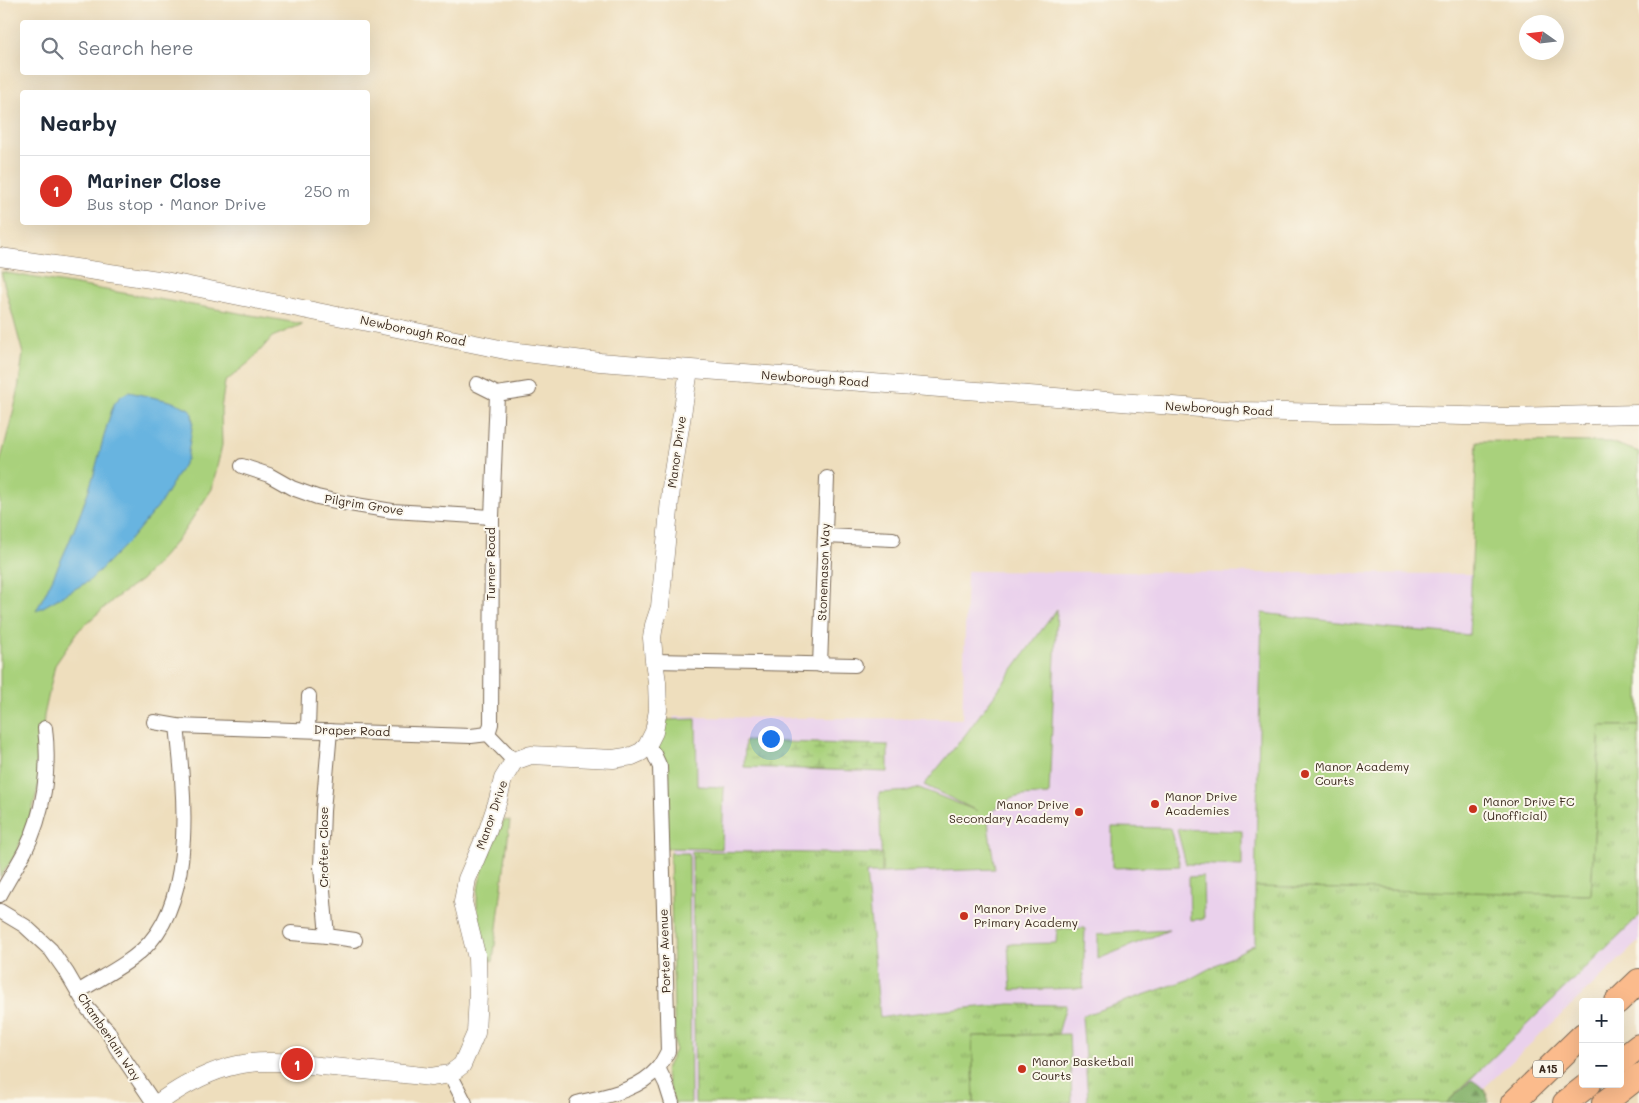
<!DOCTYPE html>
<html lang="en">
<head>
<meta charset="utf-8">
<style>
  :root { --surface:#fff; --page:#f2f2f3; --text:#1f2937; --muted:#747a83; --line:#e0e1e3; --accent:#d93025 }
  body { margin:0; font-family:Mali,sans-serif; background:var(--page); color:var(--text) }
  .controls { position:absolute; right:15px; bottom:15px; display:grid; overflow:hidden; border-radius:5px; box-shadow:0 5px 20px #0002 }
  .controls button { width:45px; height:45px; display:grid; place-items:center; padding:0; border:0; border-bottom:1px solid var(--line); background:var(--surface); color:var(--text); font:25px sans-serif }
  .compass { position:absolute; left:1519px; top:15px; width:45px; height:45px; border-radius:50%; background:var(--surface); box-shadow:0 5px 20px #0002; rotate:284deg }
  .you { position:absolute; left:770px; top:738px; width:18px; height:18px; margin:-12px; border:4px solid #fff; border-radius:50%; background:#1a73e8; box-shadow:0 0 0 8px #1a73e833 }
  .badge { display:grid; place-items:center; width:32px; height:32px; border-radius:50%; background:var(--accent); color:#fff; font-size:16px; font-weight:700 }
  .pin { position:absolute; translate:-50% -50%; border:2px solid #fff; box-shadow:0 1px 5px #0006 }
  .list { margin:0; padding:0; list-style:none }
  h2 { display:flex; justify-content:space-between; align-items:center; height:65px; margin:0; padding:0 20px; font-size:21px }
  h2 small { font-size:16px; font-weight:400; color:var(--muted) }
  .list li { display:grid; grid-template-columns:32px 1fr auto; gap:15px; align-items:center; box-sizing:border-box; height:70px; padding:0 20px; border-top:1px solid var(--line) }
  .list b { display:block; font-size:19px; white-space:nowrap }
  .list p { margin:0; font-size:16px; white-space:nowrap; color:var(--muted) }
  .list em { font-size:16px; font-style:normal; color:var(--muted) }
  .icon { flex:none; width:28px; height:28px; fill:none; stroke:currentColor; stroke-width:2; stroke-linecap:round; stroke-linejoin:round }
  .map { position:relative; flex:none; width:1639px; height:1103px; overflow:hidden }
  .search { position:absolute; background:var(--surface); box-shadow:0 5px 20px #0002; left:20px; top:20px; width:350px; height:55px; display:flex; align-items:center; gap:12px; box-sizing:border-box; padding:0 18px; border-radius:5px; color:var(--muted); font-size:19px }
  .panel { position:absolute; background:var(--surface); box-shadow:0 5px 20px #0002; left:20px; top:90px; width:350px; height:135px; border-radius:5px }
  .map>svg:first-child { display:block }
  .built { fill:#ead1ec }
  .grass { fill:#a9d17c; stroke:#727e4d }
  .forest { fill:url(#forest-firs); stroke:#606e45 }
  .wetland { fill:url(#wetland-marsh); stroke:#727e4d }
  .park { fill:url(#park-tufts); stroke:#727e4d }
  .water { fill:#67b4e0; stroke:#516f7f }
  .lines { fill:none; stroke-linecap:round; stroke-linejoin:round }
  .minor-casing { stroke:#7a6956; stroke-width:16 }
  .tertiary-casing { stroke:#7a6956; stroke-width:19 }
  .trunk-casing { stroke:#7a6956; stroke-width:26 }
  .minor { stroke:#fff; stroke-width:14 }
  .tertiary { stroke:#fff; stroke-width:18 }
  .trunk { stroke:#fbbb8c; stroke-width:24 }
  .poi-dot { fill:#c8321e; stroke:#fbf7ec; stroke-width:2 }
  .labels { text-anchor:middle; stroke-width:4; stroke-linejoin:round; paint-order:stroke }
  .shield { fill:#fbf7ec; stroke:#75685c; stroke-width:1 }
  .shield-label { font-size:11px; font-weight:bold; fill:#3b2a1e }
  .street-label { font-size:12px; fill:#3b2a1e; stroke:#fbf7ec }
  .poi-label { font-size:12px; fill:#3b2a1e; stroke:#fbf7ec; text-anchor:start }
</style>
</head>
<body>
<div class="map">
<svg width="1639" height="1103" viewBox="0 0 1639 1103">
  <defs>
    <pattern id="forest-firs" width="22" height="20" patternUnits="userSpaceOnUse" patternTransform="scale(1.25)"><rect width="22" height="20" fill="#86b36c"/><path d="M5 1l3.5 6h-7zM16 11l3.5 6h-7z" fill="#6f9258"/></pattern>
    <pattern id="wetland-marsh" width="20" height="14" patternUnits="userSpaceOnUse" patternTransform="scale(1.25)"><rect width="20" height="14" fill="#a9d17c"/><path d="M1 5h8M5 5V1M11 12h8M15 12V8" fill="none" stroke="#8baa65"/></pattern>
    <pattern id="park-tufts" width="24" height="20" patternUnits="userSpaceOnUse" patternTransform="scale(1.25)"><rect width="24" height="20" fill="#a9d17c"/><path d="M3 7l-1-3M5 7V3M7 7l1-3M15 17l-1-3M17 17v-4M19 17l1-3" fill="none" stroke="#8baa65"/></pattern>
  </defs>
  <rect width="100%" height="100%" fill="#fbf7ec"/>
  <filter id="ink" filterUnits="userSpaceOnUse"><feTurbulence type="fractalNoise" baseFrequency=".02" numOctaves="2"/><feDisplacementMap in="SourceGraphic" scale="10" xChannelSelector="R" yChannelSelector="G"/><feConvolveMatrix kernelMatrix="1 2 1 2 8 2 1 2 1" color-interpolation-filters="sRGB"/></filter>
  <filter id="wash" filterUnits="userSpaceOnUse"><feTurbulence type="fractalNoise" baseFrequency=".0096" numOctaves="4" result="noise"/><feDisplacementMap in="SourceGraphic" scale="20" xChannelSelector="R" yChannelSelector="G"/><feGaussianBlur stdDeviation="1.12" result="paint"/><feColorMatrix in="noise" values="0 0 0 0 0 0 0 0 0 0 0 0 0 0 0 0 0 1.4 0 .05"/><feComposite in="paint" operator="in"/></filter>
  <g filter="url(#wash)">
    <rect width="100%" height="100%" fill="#eedebd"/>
    <path class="built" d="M967,571L1472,574L1466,728L1639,726V941L1468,1103H681L671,841L659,749L674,717L962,719Z"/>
    <g class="grass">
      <path d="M1,272L303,324L272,337L252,360L225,382L221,409L222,445L212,489L182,534L163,557L141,580L114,599L79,630L55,665L44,716L38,788L30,819L14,857L0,877V463L17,397L23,354Z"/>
      <path d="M1477,441L1610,442L1639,452V726H1600L1591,895L1255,887L1262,613L1388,628L1469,635Z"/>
      <path d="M1057,609L1049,795C1020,796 1010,793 988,816L989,832L995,869L882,873L879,793L910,791L919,788L977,811L924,785L965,735Z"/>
      <path d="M696,719L697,786L724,787L722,849L665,848L657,752L658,743L666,720Z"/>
      <path d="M504,820L510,821L493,961L490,960C485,943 476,918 477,900C478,871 494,845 504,820Z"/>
      <path d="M1112,827L1170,828L1180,866L1112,868Z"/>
      <path d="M1177,829L1242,831V866L1186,864Z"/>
      <path d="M670,853H689L691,1103H674L665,1071L675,1050Z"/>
      <path d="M1203,876L1204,919L1190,920L1189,877Z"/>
      <path d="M1085,928L1083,988L1011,990L1008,944L1056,943L1057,929Z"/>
      <path d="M1169,930L1098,959V934Z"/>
      <path d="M1069,1034L1072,1103H974L972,1036Z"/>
    </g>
    <path class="forest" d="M1472,1080C1482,1087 1487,1090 1489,1103H1446Z"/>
    <path class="wetland" d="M745,741L888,745V772L744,767Z"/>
    <g class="park">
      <path d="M1600,726H1639V916L1446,1103H1085L1088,1099L1082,1016L1190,979L1255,944V887L1591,895Z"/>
      <path d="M692,851L882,854V873H866L880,1018L897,1015L1010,1004L1066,1005L1058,1034L972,1036L974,1103H695Z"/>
    </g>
    <path class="water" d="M129,392L170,401L181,405L189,409L192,414L193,422L187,459L160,504L129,541L89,581L36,611C59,568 78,524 93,477C100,453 105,428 114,404L121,396Z"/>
  </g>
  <g filter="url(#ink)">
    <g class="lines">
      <defs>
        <g id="minor">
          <path d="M477,384L497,394L529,389"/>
          <path d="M242,466L269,475L292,488L317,497L344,503L392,511L492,517"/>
          <path d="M825,536L893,539"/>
          <path d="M654,661L855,665"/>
          <path d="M820,665L827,478"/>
          <path d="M154,722L177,726L471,736L488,734L514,761"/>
          <path d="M308,729L309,696"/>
          <path d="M330,731L323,811L321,867L327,936L355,940"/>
          <path d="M488,734L491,724L492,517L497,394"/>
          <path d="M0,895C8,880 17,866 25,851C44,814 50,769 45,728"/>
          <path d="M0,911L25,926L51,950L67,973L88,1009L108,1031L116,1047L154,1103"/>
          <path d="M291,933L327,936"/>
          <path d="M78,992C101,977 132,963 150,942C195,891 184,789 177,726"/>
          <path d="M658,1068L666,1084L672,1103"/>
          <path d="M450,1074L465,1103"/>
          <path d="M577,1103C605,1096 638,1091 658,1068C662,1063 665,1057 668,1051L660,767L654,754L647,746"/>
        </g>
        <g id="tertiary">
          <path d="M0,257L165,281L510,351L600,362L1239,411L1507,417L1639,414"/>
          <path d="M158,1103C182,1086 208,1071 237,1065C265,1059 292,1063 320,1066C357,1069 394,1073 431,1077L450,1074L462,1065L476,1033L478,995L477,958L463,902L467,879L488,830L498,800L503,779L514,761L531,755L613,759L632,756L641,752L647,746L654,732L658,710L657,682L654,661L652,638L654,625L660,607L672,478L689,370"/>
        </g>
        <g id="trunk">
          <path d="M1617,1002L1639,981"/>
          <path d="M1620,1061L1639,1046"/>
          <path d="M1513,1103L1583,1035"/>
          <path d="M1565,1103L1589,1084"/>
          <path d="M1604,1103L1639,1076"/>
        </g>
      </defs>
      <use href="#minor" class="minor-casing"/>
      <use href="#tertiary" class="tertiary-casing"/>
      <use href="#trunk" class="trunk-casing"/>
      <use href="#minor" class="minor"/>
      <use href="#tertiary" class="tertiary"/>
      <use href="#trunk" class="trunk"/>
    </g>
  </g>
  <g class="poi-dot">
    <circle cx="1305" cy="774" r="5"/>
    <circle cx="1155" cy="804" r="5"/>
    <circle cx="1473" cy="809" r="5"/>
    <circle cx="1079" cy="812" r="5"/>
    <circle cx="964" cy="916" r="5"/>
    <circle cx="1022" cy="1069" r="5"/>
  </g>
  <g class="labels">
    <rect class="shield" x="1533" y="1060.5" width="30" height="17" rx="4"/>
    <g class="shield-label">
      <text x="1548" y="1073">A15</text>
    </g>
    <g class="street-label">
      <text transform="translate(413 331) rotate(12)" y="4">Newborough Road</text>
      <text transform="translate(815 379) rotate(4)" y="4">Newborough Road</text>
      <text transform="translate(1219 409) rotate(3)" y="4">Newborough Road</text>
      <text transform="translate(677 452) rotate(-82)" y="4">Manor Drive</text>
      <text transform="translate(364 505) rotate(9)" y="4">Pilgrim Grove</text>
      <text transform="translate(491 564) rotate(-90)" y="4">Turner Road</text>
      <text transform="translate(824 572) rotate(-88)" y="4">Stonemason Way</text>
      <text transform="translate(352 731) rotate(2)" y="4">Draper Road</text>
      <text transform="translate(492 815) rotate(-71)" y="4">Manor Drive</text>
      <text transform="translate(324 847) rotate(-90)" y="4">Crofter Close</text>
      <text transform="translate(665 951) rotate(-92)" y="4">Porter Avenue</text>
      <text transform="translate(109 1037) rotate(56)" y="4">Chamberlain Way</text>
    </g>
    <g class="poi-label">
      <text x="1315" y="771">Manor Academy<tspan x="1315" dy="14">Courts</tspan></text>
      <text x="1165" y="801">Manor Drive<tspan x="1165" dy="14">Academies</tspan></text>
      <text x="1483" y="806">Manor Drive FC<tspan x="1483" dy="14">(Unofficial)</tspan></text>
      <text x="1069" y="809" text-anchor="end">Manor Drive<tspan x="1069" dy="14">Secondary Academy</tspan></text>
      <text x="974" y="913">Manor Drive<tspan x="974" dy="14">Primary Academy</tspan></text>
      <text x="1032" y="1066">Manor Basketball<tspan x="1032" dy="14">Courts</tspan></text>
    </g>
  </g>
</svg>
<div class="controls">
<button>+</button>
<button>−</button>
</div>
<svg class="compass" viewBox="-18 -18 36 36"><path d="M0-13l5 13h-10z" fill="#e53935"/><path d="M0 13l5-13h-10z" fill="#747a83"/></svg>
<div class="you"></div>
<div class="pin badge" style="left:297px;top:1064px">1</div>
<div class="search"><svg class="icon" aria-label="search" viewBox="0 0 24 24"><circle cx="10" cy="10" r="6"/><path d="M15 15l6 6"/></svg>Search here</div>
<section class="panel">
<h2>Nearby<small></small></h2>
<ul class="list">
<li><span class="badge">1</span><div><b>Mariner Close</b><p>Bus stop · Manor Drive</p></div><em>250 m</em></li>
</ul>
</section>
</div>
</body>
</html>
